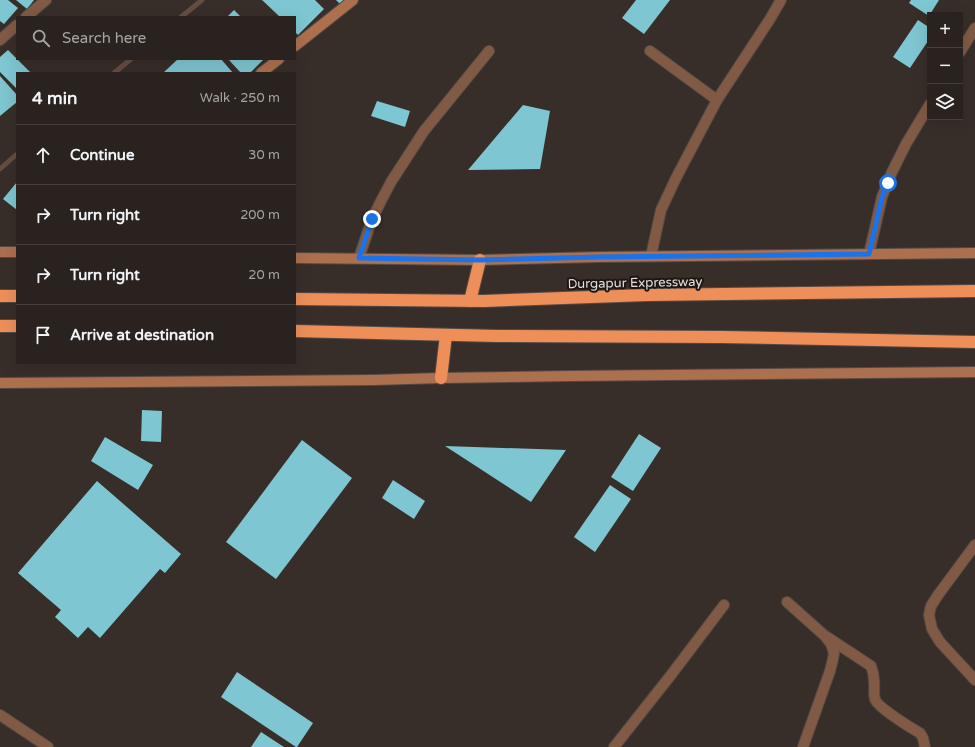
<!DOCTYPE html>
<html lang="en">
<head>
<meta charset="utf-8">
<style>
  :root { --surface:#2a221f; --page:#362f2c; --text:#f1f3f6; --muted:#a5a4a4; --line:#463f3d }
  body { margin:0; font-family:"Varela Round",sans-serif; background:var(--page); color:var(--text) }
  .controls { position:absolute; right:12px; top:12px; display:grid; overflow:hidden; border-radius:0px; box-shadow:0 4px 16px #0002 }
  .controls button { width:36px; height:36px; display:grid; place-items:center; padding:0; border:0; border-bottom:1px solid var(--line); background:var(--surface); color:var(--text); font:20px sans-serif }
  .stop { position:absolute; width:12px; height:12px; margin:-9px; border:3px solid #1a73e8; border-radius:50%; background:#fff }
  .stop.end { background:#1a73e8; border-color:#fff; box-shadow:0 1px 4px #0008 }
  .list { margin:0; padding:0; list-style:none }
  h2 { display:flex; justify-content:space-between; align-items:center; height:52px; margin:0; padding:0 16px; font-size:17px }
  h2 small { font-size:13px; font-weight:400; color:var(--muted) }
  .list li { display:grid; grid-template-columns:26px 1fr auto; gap:12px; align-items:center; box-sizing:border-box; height:60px; padding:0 16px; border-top:1px solid var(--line) }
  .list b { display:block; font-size:15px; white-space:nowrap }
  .list em { font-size:13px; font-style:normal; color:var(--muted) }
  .icon { flex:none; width:22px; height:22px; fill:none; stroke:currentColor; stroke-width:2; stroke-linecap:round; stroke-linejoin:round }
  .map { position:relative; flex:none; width:975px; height:747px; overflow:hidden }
  .search { position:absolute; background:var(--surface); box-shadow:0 4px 16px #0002; left:16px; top:16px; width:280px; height:44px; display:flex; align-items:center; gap:10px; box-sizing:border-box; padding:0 14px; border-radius:0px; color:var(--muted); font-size:15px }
  .panel { position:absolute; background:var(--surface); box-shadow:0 4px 16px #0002; left:16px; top:72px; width:280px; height:292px; border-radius:0px }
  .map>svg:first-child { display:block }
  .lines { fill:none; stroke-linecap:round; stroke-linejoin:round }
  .stream { stroke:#654e41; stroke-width:5 }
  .building { fill:#7ec6d1 }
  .lane-casing { stroke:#544a45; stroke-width:12 }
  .street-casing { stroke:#544a45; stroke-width:12 }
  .secondary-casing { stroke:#544a45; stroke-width:12 }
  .highway-casing { stroke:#544a45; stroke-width:14 }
  .lane { stroke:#815a45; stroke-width:10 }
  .street { stroke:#815a45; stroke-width:10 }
  .secondary { stroke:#ad704f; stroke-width:10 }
  .highway { stroke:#ee8f5a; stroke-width:12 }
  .route { stroke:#1a73e8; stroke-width:5 }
  .labels { text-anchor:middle; stroke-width:4; stroke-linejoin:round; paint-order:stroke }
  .street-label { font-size:13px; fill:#e4ddda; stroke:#1c1715 }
</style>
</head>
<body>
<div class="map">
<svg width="975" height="747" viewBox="0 0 975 747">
  <rect width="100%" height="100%" fill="#382e29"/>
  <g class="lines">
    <g class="stream">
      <path d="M181,17L202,0"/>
      <path d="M114,73L131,59"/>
      <path d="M0,169L17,154"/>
    </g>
  </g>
  <g class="building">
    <path d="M0,0H8L18,8L4,24L0,21Z"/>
    <path d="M16,0H34L27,9Z"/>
    <path d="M262,0H315L324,9L298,35L295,32V17H280Z"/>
    <path d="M336,0H347L341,5Z"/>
    <path d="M636,0H670L644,34L622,18Z"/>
    <path d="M911,0H939L929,16L909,3Z"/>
    <path d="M234,10L241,17H227Z"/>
    <path d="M918,20L930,28V38L910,68L893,57Z"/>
    <path d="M8,50L31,73H17V89L0,72V57Z"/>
    <path d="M178,59H221L233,73H163Z"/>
    <path d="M228,59H264L250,73H241Z"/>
    <path d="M0,76L17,95V102L0,116Z"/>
    <path d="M377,101L410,111L405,127L371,116Z"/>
    <path d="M523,105L550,111L540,169L468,170Z"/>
    <path d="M17,182V210L3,199Z"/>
    <path d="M142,410L162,411L161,442L141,441Z"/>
    <path d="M639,434L661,448L633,491L611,477Z"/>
    <path d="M105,437L153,465L138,490L91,461Z"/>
    <path d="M302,440L352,478L276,579L226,542Z"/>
    <path d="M445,446L566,450L531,502Z"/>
    <path d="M393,480L425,501L414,519L382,498Z"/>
    <path d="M97,481L181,554L165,573L160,569L100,638L88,627L78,638L55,617L61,610L18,573Z"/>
    <path d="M610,485L631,499L595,552L574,537Z"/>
    <path d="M237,672L313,723L297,747H296L221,697Z"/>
    <path d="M261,732L284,747H251Z"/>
  </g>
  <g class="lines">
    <defs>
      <path id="lane" d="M359,258L372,219L382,199L391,182L424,131L489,51"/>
      <g id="street">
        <path d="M26,17L46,0"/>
        <path d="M0,40L17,25"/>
        <path d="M650,51L717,100"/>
        <path d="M960,52L975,28"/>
        <path d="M869,254L882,197L892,172L906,144L930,104"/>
        <path d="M651,256L661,210L676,178L717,100L770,19L781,0"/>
        <path d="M975,545L938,595L931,606L929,615L932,629L940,642L975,680"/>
        <path d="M787,602L825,636L831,644L834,653L833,659L830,671L803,747"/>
        <path d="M827,637L871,666C873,671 874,675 874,681C875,687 873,693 875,699C877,707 911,728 920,733L923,738L925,747"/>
        <path d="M0,715L48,747"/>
        <path d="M614,747L671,675L724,605"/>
      </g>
      <g id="secondary">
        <path d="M295,46L353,0"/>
        <path d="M261,73L279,59"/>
        <path d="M0,252H17"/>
        <path d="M295,258L480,260L599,257L975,253"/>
        <path d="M0,383L373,380L441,378L570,376L975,372"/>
      </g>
      <g id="highway">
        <path d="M0,296H17"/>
        <path d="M295,299L484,301L647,295L975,291"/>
        <path d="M470,301L480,260"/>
        <path d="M0,326H17"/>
        <path d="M295,331L497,336L721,337L975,342"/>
        <path d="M441,378L446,335"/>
      </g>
    </defs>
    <use href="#lane" class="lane-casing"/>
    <use href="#street" class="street-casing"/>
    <use href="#secondary" class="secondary-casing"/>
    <use href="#highway" class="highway-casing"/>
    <use href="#lane" class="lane"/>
    <use href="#street" class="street"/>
    <use href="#secondary" class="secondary"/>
    <use href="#highway" class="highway"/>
  </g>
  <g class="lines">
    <path class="route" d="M372,219L359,258L480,260L599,257L869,254L882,197L888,183"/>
  </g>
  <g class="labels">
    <g class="street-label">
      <text transform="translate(635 282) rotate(-1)" y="5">Durgapur Expressway</text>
    </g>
  </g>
</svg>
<div class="controls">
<button>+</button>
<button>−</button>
<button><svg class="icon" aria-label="layers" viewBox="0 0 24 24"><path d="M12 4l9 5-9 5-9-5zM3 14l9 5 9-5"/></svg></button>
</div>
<div class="stop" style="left:888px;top:183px"></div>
<div class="stop end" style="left:372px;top:219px"></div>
<div class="search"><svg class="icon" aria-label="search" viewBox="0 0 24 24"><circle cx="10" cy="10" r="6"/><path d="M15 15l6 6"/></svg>Search here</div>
<section class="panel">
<h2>4 min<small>Walk · 250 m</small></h2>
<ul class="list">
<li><svg class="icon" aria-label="ahead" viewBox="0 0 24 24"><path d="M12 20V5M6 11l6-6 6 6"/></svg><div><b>Continue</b></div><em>30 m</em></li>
<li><svg class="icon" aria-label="right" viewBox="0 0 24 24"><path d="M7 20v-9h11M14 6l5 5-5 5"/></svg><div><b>Turn right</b></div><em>200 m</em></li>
<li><svg class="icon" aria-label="right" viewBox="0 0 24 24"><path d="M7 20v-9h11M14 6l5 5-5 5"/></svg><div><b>Turn right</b></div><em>20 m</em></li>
<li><svg class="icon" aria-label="arrive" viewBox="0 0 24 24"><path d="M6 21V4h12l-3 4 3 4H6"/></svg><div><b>Arrive at destination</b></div></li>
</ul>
</section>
</div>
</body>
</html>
